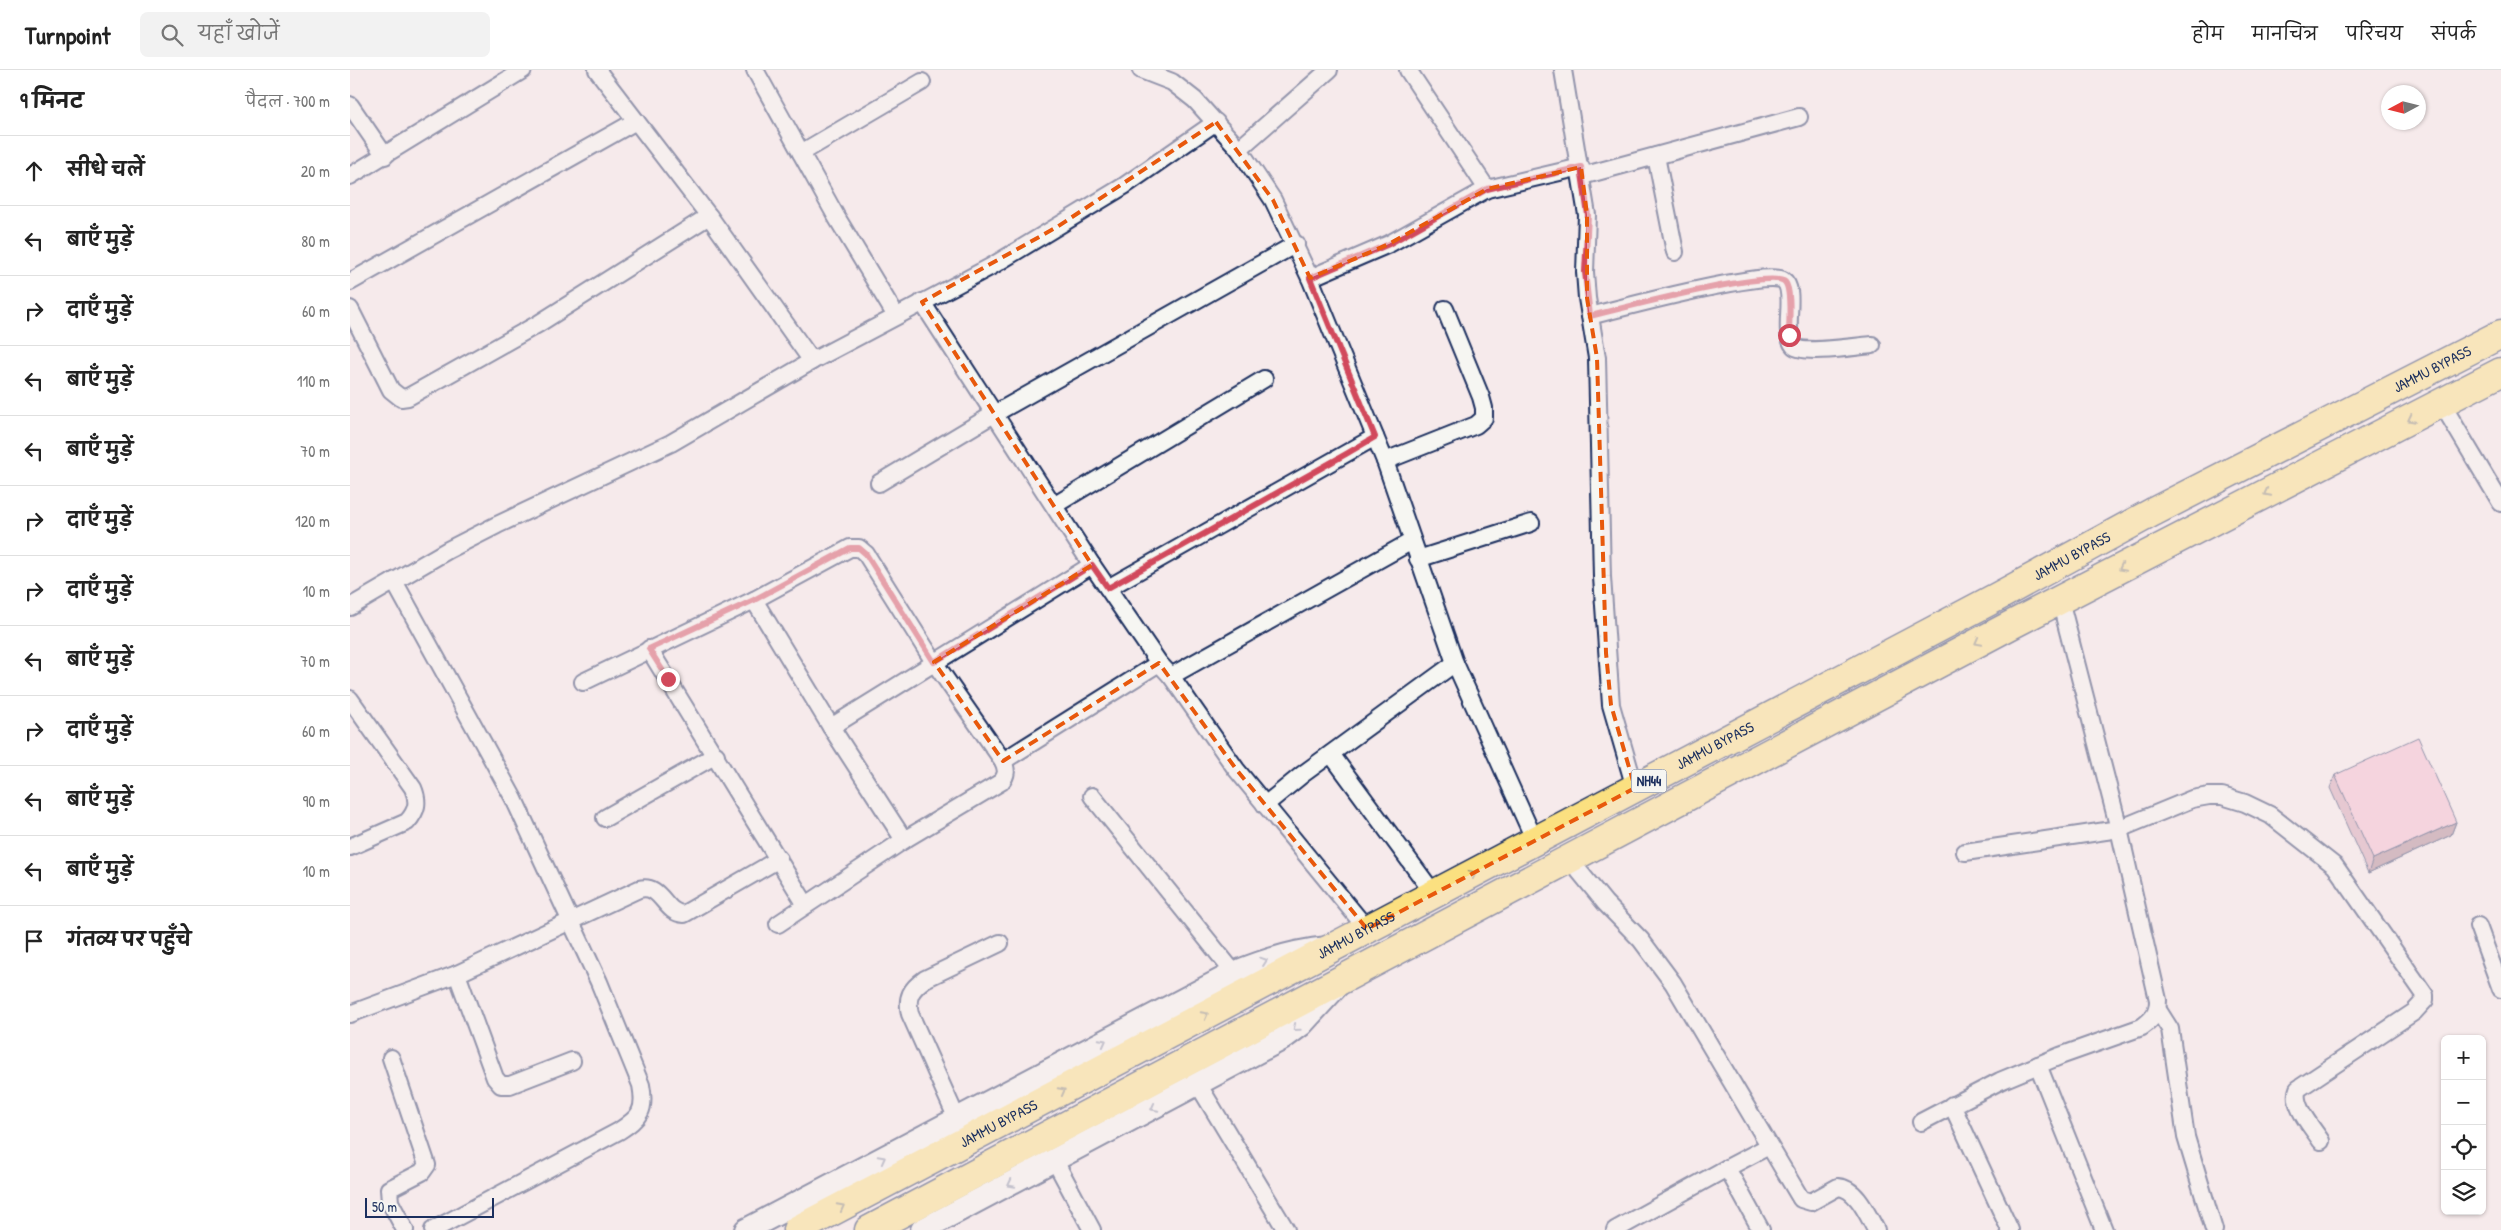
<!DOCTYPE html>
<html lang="hi">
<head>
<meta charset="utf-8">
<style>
  :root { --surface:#fff; --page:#f2f2f2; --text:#222; --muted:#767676; --line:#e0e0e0 }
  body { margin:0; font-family:"Patrick Hand","Playpen Sans Deva",sans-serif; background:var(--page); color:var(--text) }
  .controls { position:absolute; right:15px; bottom:15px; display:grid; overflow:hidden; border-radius:8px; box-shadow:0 1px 4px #0004 }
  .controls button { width:45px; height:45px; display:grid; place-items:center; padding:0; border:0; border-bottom:1px solid var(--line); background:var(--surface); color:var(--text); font:25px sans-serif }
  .compass { position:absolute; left:2031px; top:15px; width:45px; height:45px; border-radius:50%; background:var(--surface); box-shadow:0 1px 4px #0004; rotate:263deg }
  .scale { position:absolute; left:15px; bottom:12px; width:129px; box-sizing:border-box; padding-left:5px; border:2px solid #1b2f5e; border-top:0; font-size:14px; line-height:18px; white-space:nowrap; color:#1b2f5e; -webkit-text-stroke:4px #f6f6f2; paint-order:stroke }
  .stop { position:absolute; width:15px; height:15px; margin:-11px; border:4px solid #d1495b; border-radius:50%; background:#fff }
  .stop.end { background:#d1495b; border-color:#fff; box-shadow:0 1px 5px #0008 }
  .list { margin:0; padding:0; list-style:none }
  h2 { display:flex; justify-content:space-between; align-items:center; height:65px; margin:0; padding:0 20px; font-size:21px }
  h2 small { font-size:16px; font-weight:400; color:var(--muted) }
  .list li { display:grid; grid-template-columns:32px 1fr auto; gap:15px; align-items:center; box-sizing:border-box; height:70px; padding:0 20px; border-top:1px solid var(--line) }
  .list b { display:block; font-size:19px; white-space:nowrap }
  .list em { font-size:16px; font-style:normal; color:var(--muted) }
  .icon { flex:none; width:28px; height:28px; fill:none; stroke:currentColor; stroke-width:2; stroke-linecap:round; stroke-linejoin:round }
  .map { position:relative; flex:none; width:2151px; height:1160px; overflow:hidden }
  header { display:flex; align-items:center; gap:30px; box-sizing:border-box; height:70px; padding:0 25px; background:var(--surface); border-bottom:1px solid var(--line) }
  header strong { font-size:24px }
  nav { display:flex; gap:28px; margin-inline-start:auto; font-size:18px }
  .search { width:350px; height:45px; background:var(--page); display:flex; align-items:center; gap:12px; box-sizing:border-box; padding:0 18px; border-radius:8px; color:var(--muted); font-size:19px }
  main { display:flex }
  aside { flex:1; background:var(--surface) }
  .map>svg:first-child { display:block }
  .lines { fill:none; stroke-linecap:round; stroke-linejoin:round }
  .street-casing { stroke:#1b2f5e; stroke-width:20 }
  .secondary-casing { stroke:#1b2f5e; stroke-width:26 }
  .highway-casing { stroke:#1b2f5e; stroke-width:31 }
  .street { stroke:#f6f6f2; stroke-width:16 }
  .secondary { stroke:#f6f6f2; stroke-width:22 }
  .highway { stroke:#fbe080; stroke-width:28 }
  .wall { fill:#d2a1b2; stroke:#1b2f5e }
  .shaded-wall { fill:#ab8391; stroke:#1b2f5e }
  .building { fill:#f4bbcf; stroke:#1b2f5e }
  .oneway { stroke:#8b886f }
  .oneway2 { stroke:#8892a8 }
  .route { stroke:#d1495b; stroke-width:6 }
  .marked { fill:none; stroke:#e8590c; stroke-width:4; stroke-dasharray:10 6; stroke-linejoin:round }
  .labels { text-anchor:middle; stroke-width:5; stroke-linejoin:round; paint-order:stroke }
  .shield { fill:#f6f6f2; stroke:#5d6b8a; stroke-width:1 }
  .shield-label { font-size:14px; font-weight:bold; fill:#1b2f5e }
  .street-label { font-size:15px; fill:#1b2f5e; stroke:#f6f6f2 }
</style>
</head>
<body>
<header>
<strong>Turnpoint</strong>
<div class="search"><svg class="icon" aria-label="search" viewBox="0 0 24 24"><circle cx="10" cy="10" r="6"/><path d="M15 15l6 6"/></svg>यहाँ खोजें</div>
<nav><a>होम</a><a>मानचित्र</a><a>परिचय</a><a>संपर्क</a></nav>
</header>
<main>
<aside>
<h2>9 मिनट<small>पैदल · 700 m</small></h2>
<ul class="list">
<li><svg class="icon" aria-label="ahead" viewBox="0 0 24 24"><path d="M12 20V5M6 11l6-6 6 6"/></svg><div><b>सीधे चलें</b></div><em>20 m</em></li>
<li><svg class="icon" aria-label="left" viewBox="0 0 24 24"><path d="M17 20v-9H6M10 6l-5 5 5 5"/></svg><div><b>बाएँ मुड़ें</b></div><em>80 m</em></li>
<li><svg class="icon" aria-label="right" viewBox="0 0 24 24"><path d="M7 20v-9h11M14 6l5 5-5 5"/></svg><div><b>दाएँ मुड़ें</b></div><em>60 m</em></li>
<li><svg class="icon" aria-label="left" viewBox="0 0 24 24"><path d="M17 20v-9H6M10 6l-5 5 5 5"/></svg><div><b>बाएँ मुड़ें</b></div><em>110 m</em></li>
<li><svg class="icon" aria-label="left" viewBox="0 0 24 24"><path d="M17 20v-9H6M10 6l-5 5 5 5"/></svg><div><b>बाएँ मुड़ें</b></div><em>70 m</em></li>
<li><svg class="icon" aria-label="right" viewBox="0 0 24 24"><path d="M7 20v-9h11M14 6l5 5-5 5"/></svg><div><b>दाएँ मुड़ें</b></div><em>120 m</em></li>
<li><svg class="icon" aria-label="right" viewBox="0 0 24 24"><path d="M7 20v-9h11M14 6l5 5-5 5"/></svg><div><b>दाएँ मुड़ें</b></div><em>10 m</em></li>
<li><svg class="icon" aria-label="left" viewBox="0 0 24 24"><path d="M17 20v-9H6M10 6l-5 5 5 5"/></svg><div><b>बाएँ मुड़ें</b></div><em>70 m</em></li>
<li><svg class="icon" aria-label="right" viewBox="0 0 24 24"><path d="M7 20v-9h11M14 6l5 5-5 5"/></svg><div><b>दाएँ मुड़ें</b></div><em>60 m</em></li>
<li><svg class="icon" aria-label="left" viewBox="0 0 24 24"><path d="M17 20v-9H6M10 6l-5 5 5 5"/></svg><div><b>बाएँ मुड़ें</b></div><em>90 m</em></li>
<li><svg class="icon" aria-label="left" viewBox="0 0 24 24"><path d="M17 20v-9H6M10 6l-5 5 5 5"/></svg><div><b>बाएँ मुड़ें</b></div><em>10 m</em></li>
<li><svg class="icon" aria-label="arrive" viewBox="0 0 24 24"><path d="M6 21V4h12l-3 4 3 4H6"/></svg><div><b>गंतव्य पर पहुँचे</b></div></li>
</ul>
</aside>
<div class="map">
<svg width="2151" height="1160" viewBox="0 0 2151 1160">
  <rect width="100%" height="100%" fill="#f6eaeb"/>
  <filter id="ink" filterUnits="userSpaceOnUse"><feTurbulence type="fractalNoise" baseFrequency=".02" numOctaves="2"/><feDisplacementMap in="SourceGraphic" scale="10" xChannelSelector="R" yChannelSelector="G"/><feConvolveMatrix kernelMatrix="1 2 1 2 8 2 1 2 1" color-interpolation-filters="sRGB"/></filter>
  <g filter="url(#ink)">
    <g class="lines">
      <defs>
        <g id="street">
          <path d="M247,0L359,146L462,291"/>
          <path d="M405,0L487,148L546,246"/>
          <path d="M791,0L822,12L845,30L889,79L923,130L960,208L1035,391L1105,593L1185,771"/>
          <path d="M1058,0L1137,119"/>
          <path d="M1213,0L1237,145L1235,202L1237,228L1247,288L1252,507L1261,635L1285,718"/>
          <path d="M0,35L35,86"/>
          <path d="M889,79L979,0"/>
          <path d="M451,83L572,12"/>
          <path d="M1306,86L1325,182"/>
          <path d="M0,106L173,0"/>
          <path d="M1232,106L1449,47"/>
          <path d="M960,208L1039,174L1137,119L1231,97"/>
          <path d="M0,212L286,51"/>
          <path d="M572,232L742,495L809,593L821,606L886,699L1017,859"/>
          <path d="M0,239L41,320L51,328L58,327L188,254L359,146"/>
          <path d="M1240,246C1267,239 1417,199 1433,210C1448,220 1431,261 1444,276C1452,285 1509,276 1522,275"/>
          <path d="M2092,334L2151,433"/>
          <path d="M1035,391L1126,355L1134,348V338L1131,327L1095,239"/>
          <path d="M529,413L644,344L946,174"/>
          <path d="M705,435L914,309"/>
          <path d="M1068,489L1181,453"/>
          <path d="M44,511L164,729L249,912L291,1015C296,1041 290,1047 269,1061L83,1160"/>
          <path d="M758,518L1025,367"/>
          <path d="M404,530L481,657L554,770"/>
          <path d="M0,537L98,480L147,455L321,373L462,291L642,196L774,116L866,52"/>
          <path d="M299,579L456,835"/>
          <path d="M821,606L1062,471"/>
          <path d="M233,612L404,530L500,478H509L516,484L584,592L653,691C657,700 657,705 651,712L554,770L428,854"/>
          <path d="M0,629L63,718C69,732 67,741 57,752L0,777"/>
          <path d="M481,657L742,495"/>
          <path d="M981,684L1084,824"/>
          <path d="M653,691L809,593"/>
          <path d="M742,726L884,903"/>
          <path d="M915,735L953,704L1105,593"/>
          <path d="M255,748L366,685"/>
          <path d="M1615,782L1769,759L1842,729L1859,726H1872L1895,733L1920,745L1985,796L2075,925V930L2064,942L1948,1019C1941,1035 1963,1058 1971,1071"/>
          <path d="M1220,790L1255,833L1291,870L1323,913L1451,1129L1461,1132L1488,1117C1507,1118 1518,1146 1526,1160"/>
          <path d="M2128,856L2151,919"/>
          <path d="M107,904L145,1008L151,1015H160L222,991"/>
          <path d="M1808,940L1820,959L1836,1067L1864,1160"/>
          <path d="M0,944L107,904L289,819C312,813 314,844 334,844L429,789"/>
          <path d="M41,988L77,1095L72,1102L39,1119L40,1132L55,1160"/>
          <path d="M1688,995L1754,1160"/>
          <path d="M848,1014L936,1160"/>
          <path d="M1602,1035L1660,1160"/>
          <path d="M607,1049L560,944C556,927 561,919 575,909L650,873"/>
          <path d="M1571,1052L1650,1011L1710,986L1792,957C1803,949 1808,943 1808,930L1769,759L1710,530"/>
          <path d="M705,1091L742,1160"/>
          <path d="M1265,1160L1377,1098"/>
          <path d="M1411,1160L1377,1098L1419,1076"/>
        </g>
        <g id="secondary">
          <path d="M396,1160L884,903C915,890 944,881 978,878"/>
          <path d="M572,1160L932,969L951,955L986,917"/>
        </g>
        <g id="highway">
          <path id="s1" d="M447,1160L1647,527L1803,442L2151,264"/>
          <path d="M519,1160L1661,555L2151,302"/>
        </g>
      </defs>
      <use href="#street" class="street-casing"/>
      <use href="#secondary" class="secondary-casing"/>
      <use href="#highway" class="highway-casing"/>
      <use href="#street" class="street"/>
      <use href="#secondary" class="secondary"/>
      <use href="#highway" class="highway"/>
    </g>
    <path class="wall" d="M1985,705L2106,752L2101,765L2018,803L1980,718Z"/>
    <path class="shaded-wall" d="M2106,752L2101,765L2018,803L2023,789Z"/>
    <path class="building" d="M2068,667L2106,752L2023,789L1985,705Z"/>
    <defs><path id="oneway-chevron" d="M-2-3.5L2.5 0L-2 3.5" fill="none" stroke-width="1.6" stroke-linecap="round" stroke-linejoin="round" transform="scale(1.25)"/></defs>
    <g class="oneway">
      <use href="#oneway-chevron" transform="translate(2061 349) rotate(153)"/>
      <use href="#oneway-chevron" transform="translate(1917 423) rotate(153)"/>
      <use href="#oneway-chevron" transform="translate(1772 498) rotate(153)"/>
      <use href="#oneway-chevron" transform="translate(1628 572) rotate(152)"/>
      <use href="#oneway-chevron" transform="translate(1123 804) rotate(-28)"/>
      <use href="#oneway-chevron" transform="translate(855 945) rotate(-28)"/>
      <use href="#oneway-chevron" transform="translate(712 1021) rotate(-28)"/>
      <use href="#oneway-chevron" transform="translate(491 1137) rotate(-28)"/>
    </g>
    <g class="oneway2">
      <use href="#oneway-chevron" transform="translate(914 891) rotate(-19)"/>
      <use href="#oneway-chevron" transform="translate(946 958) rotate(141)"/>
      <use href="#oneway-chevron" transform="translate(753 972) rotate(-28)"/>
      <use href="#oneway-chevron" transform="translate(804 1038) rotate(152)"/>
      <use href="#oneway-chevron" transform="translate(532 1089) rotate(-28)"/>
      <use href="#oneway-chevron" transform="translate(661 1114) rotate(153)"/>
    </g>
  </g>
  <g class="lines" filter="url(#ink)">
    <path class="route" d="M318,609L299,579L404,530L500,478H509L516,484L584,592L742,495L758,518L996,384L1025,367L960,208L1039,174L1137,119L1231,97L1238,145L1235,202L1240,246C1265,240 1423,198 1435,212C1442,220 1439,253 1439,265"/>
  </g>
  <path d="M0 0H2151V1160H0ZM866,52L923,130L960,208L1039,174L1137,119L1231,97L1237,145V228L1247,288L1256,583L1261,635L1285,718L1017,859L886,699L809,593L653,691L584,592L742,495L572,232L707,157Z" fill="#f6eaeb" fill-opacity=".55" fill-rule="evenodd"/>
  <path class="marked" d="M866,52L923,130L960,208L1039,174L1137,119L1231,97L1237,145V228L1247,288L1256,583L1261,635L1285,718L1017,859L886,699L809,593L653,691L584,592L742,495L572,232L707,157Z"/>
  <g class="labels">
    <rect class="shield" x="1281.5" y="699.5" width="35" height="23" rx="4"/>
    <g class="shield-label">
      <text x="1299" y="716">NH44</text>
    </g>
    <g class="street-label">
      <text dy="5" stroke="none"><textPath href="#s1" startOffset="1848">JAMMU BYPASS</textPath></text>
      <text dy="5" stroke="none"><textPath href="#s1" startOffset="1442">JAMMU BYPASS</textPath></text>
      <text dy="5" stroke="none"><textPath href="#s1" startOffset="1038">JAMMU BYPASS</textPath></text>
      <text dy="5" stroke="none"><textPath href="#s1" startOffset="632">JAMMU BYPASS</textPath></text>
      <text dy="5" stroke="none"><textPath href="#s1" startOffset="228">JAMMU BYPASS</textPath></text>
    </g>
  </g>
</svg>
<div class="controls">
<button>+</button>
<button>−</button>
<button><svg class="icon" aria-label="locate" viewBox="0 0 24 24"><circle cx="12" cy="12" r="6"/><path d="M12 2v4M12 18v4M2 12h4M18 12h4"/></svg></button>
<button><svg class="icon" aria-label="layers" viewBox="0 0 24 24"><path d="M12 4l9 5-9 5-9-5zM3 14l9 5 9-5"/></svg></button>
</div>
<svg class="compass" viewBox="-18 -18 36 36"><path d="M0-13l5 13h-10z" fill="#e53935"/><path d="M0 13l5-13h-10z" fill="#767676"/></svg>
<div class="scale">50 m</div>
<div class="stop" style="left:1439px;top:265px"></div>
<div class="stop end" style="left:318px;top:609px"></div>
</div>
</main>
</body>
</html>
